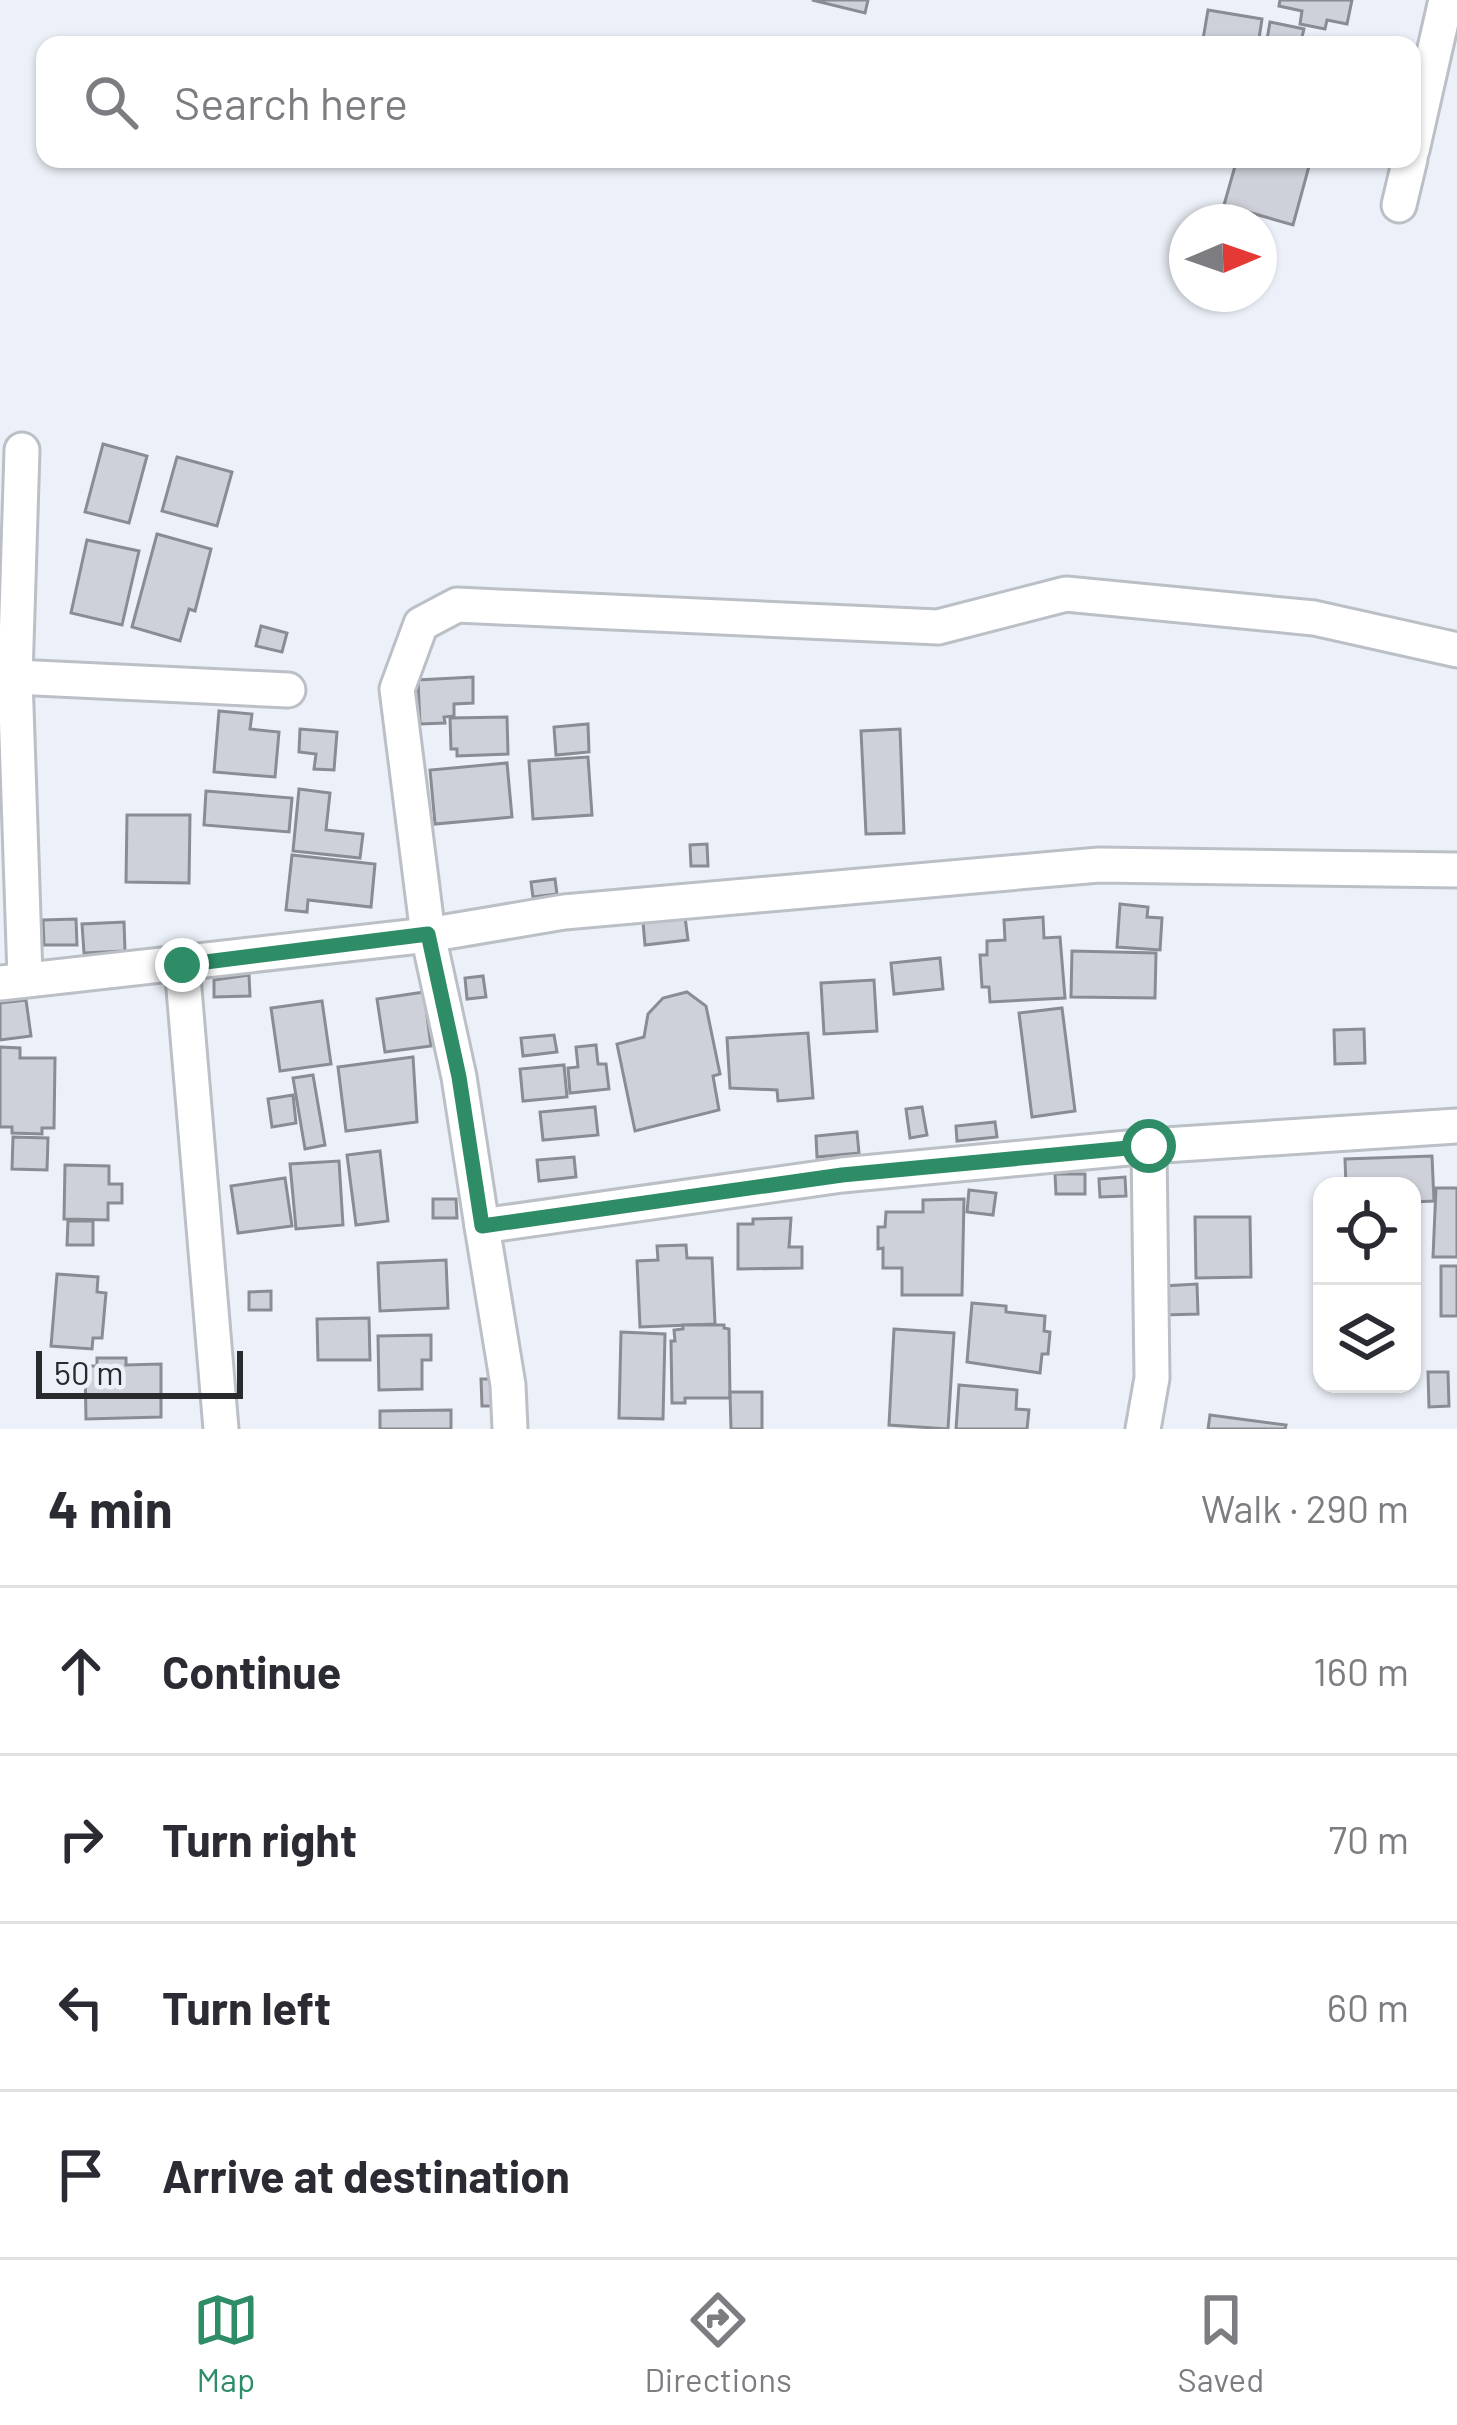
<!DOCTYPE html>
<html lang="en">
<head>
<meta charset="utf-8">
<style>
  :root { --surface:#fff; --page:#f2f2f3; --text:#2b2b33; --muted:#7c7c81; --line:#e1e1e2; --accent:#2e8d66 }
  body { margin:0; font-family:Barlow,sans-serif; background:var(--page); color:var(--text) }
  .controls { position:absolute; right:36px; bottom:36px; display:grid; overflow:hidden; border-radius:24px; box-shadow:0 3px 9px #0004 }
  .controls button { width:108px; height:108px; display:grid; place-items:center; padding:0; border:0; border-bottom:3px solid var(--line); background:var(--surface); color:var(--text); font:60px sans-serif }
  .compass { position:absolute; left:1169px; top:204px; width:108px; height:108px; border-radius:50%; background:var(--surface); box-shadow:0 3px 9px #0004; rotate:88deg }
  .scale { position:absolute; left:36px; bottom:30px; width:207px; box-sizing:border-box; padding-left:12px; border:6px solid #292a2d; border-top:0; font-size:33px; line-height:42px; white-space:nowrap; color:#292a2d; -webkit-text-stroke:9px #ecf0f8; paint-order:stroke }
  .stop { position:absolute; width:36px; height:36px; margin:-27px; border:9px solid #2e8d66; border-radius:50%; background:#fff }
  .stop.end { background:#2e8d66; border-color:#fff; box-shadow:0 3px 12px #0008 }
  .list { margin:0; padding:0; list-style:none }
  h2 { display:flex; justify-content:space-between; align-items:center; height:156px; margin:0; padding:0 48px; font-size:51px }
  h2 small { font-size:39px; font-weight:400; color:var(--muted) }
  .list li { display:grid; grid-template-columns:78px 1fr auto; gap:36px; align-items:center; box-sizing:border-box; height:168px; padding:0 48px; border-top:3px solid var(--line) }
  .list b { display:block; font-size:45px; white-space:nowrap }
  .list em { font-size:39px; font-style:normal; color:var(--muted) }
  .icon { flex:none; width:66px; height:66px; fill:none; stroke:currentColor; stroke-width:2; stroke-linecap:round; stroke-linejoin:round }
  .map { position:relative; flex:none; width:1457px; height:1429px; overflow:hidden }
  .search { position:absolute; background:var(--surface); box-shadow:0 3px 9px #0004; left:36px; right:36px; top:36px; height:132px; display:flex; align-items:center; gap:30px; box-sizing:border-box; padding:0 42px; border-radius:24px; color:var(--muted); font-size:45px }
  .sheet { height:828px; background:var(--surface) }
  nav { display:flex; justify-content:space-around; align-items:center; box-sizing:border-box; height:168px; border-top:3px solid var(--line); background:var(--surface); font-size:33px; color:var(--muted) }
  nav a { display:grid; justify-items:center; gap:6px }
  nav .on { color:var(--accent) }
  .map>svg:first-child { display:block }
  .building { fill:#ced1d9; stroke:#898c93; stroke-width:3 }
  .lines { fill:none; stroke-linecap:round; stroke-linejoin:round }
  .street-casing { stroke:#bbbfc6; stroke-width:39 }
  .street { stroke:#fff; stroke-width:33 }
  .route { stroke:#2e8d66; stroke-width:15 }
</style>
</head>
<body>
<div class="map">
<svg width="1457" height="1429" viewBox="0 0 1457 1429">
  <rect width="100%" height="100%" fill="#ecf0f8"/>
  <g class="building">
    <path d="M812,0H868L865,13Z"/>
    <path d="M1280,0H1352L1347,24L1327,20L1325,29L1300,24L1302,11L1279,6Z"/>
    <path d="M1208,10L1262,19L1258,45H1202Z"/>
    <path d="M1270,22L1304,29L1300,45H1266Z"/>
    <path d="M1237,159H1311L1293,225L1224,205Z"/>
    <path d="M103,444L147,456L129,523L85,512Z"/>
    <path d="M177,457L232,472L217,526L162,511Z"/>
    <path d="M157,534L211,549L195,611L189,609L180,641L132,627Z"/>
    <path d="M87,540L139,551L122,625L71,613Z"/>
    <path d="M261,626L287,633L282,652L256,646Z"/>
    <path d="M473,677V703L454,704V716L444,717L445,723L420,724L418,680Z"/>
    <path d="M219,711L252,714L250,729L279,732L275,777L214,772Z"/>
    <path d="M507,717L508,754L457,756V749H451L450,718Z"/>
    <path d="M588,724L589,752L556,755L554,727Z"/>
    <path d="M300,729L337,732L334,770L314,769L316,754L299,752Z"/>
    <path d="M900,729L904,833L866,834L861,731Z"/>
    <path d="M588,757L592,815L533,819L529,761Z"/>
    <path d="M507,763L512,817L435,824L430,770Z"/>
    <path d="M299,789L330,793L326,830L363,834L360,858L293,851Z"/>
    <path d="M206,791L292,798L289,832L204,825Z"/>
    <path d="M127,815H190L189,883L126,882Z"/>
    <path d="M707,844L708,866H691L690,845Z"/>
    <path d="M292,855L375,864L371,907L308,900L307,912L286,910Z"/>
    <path d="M555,879L557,894L533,897L531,882Z"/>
    <path d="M1120,904L1148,907L1147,917L1162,918L1160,950L1117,947Z"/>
    <path d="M685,917L688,940L645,945L643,922Z"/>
    <path d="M1043,917L1044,938L1060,937L1065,998L990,1002L989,987H982L980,955H987V941L1005,940L1004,920Z"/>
    <path d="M76,919L77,945H44L43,920Z"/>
    <path d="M124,922L125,951L84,953L82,924Z"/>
    <path d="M1072,951L1156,953L1155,998L1071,997Z"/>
    <path d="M940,958L943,989L894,994L891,963Z"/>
    <path d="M249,975L250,996L214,997V980Z"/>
    <path d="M483,976L486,997L467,999L465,978Z"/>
    <path d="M874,980L877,1031L824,1034L821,983Z"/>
    <path d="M424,992L431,1046L385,1052L377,999Z"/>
    <path d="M687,992L706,1006L720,1074L713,1076L719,1110L635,1131L617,1044L644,1037L648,1014L663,998Z"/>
    <path d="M26,1000L31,1036L0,1040V1003Z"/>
    <path d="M322,1001L331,1064L280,1071L271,1008Z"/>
    <path d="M1062,1008L1075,1111L1032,1117L1019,1013Z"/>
    <path d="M1364,1029L1365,1063L1335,1064L1334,1030Z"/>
    <path d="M808,1033L813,1098L778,1101L777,1090L730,1088L727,1038Z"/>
    <path d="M554,1035L557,1052L523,1056L521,1038Z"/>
    <path d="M596,1045L598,1064H606L609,1089L570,1093L568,1068L578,1067L576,1047Z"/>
    <path d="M0,1047L20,1048V1058H55L54,1128H42V1134L12,1133V1127H0Z"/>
    <path d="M413,1057L417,1122L346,1131L338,1067Z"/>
    <path d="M564,1065L567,1097L523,1101L520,1069Z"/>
    <path d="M313,1075L325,1145L305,1149L293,1078Z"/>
    <path d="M293,1095L296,1123L272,1127L268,1099Z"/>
    <path d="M595,1107L598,1135L543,1140L540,1112Z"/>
    <path d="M922,1107L927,1135L910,1138L906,1109Z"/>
    <path d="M995,1122L997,1137L957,1141L956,1126Z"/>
    <path d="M857,1132L859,1153L817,1157L816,1136Z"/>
    <path d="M13,1137L48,1138L47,1170L12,1169Z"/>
    <path d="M380,1151L388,1221L356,1225L347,1155Z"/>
    <path d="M1432,1156L1434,1201L1412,1202V1186H1346L1345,1159Z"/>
    <path d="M574,1157L576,1177L539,1181L537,1160Z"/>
    <path d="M339,1161L343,1225L296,1229L290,1164Z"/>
    <path d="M65,1165L109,1166V1184H122V1203H108V1220L64,1219Z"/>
    <path d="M1055,1174H1085V1194H1056Z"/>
    <path d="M1125,1177L1126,1196L1100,1197L1099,1179Z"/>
    <path d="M285,1178L292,1226L238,1233L231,1186Z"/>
    <path d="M1436,1188H1457V1257H1433Z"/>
    <path d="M969,1190L996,1193L993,1215L967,1212Z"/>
    <path d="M433,1199H456L457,1218H433Z"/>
    <path d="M964,1199L962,1295H902V1268H883V1248L878,1249V1227H885L886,1212H923V1200Z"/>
    <path d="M1195,1217H1250L1251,1277L1196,1278Z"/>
    <path d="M791,1218L789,1247H802V1268L738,1269V1224H753V1219Z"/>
    <path d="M68,1221H93V1245H67Z"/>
    <path d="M686,1245L687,1258H712L715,1324L640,1327L637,1261L658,1260L657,1246Z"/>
    <path d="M446,1260L448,1308L380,1311L378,1263Z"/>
    <rect x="1441" y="1266" width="16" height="50"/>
    <path d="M57,1274L98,1277L97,1292L106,1293L102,1338H93L92,1349L51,1346Z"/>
    <path d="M1197,1284L1198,1314L1164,1315L1163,1286Z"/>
    <path d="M271,1291V1310H249V1292Z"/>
    <path d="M972,1303L1006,1306V1312L1045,1316L1044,1331L1050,1332L1048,1354H1042L1040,1373L967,1362Z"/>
    <path d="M369,1318L370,1360H318L317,1319Z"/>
    <path d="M683,1325H724V1328L729,1329L730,1398H685V1403H672L671,1341H675L674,1330L683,1329Z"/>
    <path d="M894,1329L954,1333L948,1429L889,1425Z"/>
    <path d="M621,1332L665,1334L663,1419L619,1418Z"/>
    <path d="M431,1335V1360H422V1389L379,1390L378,1336Z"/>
    <path d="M97,1358H126V1365L161,1364V1417L86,1419L85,1366H97Z"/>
    <path d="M1428,1372H1448L1449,1406L1429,1407Z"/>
    <path d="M481,1379H501L502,1406H482Z"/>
    <path d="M959,1385L1017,1390L1016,1409L1029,1410L1027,1429H956Z"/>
    <path d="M730,1392H762V1429H731Z"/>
    <path d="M451,1410V1429H380V1411Z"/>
    <path d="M1210,1415L1286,1425L1285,1429H1208Z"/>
  </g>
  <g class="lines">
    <defs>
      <g id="street">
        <path d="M1412,150L1446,0"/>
        <path d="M1399,205L1410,159"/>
        <path d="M22,450L15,677L25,977"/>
        <path d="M15,677L288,690"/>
        <path d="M182,965L221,1429"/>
        <path d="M0,983L428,935L564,912L1099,865L1457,870"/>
        <path d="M482,1226L459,1077L428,935L397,689L421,624L457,605L938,627L1066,594L1314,618L1457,650"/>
        <path d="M510,1429L508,1385L482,1226L842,1175L1149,1146L1457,1126"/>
        <path d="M1143,1429L1152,1378L1149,1146"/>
      </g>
    </defs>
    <use href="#street" class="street-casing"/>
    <use href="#street" class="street"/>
  </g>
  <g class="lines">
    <path class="route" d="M182,965L428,934L459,1077L482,1226L842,1175L1149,1146"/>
  </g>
</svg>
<div class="controls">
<button><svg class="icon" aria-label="locate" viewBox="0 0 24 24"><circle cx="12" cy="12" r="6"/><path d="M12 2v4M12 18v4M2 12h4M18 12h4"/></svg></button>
<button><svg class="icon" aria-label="layers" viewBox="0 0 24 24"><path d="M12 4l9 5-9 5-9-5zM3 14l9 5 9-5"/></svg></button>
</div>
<svg class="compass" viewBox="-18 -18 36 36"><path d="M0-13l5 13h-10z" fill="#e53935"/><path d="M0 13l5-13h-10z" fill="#7c7c81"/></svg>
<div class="scale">50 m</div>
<div class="stop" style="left:1149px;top:1146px"></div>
<div class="stop end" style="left:182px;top:965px"></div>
<div class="search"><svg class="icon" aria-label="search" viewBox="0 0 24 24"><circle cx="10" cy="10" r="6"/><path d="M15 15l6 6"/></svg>Search here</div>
</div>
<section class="sheet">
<h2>4 min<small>Walk · 290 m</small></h2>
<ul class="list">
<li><svg class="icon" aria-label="ahead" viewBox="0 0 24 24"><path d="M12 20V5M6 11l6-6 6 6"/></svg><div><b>Continue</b></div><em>160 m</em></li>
<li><svg class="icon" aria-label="right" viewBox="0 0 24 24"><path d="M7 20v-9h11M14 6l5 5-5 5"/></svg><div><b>Turn right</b></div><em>70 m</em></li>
<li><svg class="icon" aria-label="left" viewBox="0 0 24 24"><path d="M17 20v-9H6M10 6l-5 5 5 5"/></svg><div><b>Turn left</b></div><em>60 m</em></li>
<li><svg class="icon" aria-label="arrive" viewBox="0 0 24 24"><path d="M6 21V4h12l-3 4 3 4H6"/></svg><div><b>Arrive at destination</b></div></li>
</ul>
</section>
<nav>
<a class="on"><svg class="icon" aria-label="map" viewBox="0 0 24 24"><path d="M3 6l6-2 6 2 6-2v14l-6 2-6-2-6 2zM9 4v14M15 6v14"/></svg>Map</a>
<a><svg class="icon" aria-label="directions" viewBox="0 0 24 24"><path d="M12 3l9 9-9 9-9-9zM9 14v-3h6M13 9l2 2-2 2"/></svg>Directions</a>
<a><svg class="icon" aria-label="saved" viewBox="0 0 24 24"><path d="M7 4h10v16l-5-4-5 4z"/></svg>Saved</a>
</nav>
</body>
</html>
